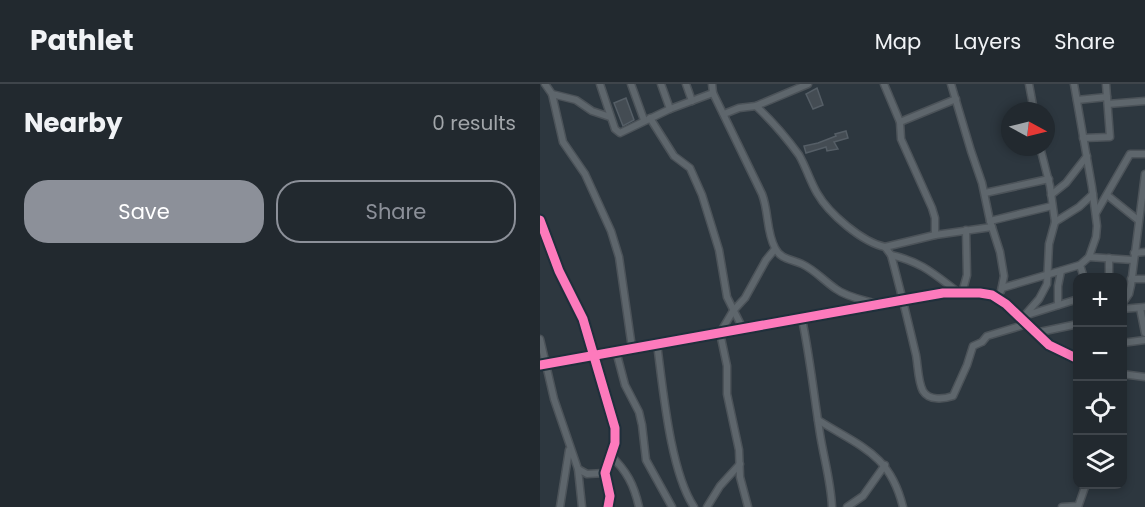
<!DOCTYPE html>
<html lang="en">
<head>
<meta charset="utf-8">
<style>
  :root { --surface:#22292f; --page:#2a3137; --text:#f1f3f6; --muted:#a2a6aa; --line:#3f454b; --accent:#8c9099 }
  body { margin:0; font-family:Poppins,sans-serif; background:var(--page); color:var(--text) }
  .controls { position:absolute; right:18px; bottom:18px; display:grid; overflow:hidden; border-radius:12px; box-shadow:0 3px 9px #0003 }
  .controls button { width:54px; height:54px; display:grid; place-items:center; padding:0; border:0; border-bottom:2px solid var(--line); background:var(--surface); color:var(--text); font:30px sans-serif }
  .compass { position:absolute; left:461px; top:18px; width:54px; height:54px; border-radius:50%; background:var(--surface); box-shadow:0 3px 9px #0003; rotate:97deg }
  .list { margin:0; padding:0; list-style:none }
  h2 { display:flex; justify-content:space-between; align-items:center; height:78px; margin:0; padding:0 24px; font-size:26px }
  h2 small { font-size:20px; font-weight:400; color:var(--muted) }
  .actions { display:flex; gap:12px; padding:18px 24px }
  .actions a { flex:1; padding:14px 0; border:2px solid var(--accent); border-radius:24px; text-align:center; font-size:21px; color:var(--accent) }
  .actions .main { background:var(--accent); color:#fff }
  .icon { flex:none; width:33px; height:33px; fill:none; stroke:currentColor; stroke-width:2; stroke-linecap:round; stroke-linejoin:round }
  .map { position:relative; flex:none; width:605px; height:423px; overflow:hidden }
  header { display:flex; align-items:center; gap:36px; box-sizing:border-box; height:84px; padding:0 30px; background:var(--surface); border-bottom:2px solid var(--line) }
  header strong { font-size:28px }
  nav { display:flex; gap:33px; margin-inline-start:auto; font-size:21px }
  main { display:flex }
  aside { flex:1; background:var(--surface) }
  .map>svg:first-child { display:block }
  .building { fill:#444c53; stroke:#555e66; stroke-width:1.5 }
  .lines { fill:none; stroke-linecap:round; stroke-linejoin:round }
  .minor-casing { stroke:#4c5359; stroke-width:9 }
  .minor { stroke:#5e666c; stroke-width:6 }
  .cycleway-casing { stroke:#1f2f3b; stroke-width:13 }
  .cycleway { stroke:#fd7abc; stroke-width:9 }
</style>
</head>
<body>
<header>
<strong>Pathlet</strong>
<nav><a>Map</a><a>Layers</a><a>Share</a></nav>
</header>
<main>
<aside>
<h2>Nearby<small>0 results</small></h2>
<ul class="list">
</ul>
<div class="actions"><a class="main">Save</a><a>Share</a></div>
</aside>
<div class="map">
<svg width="605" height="423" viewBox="0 0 605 423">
  <rect width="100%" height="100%" fill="#2d373f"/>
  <g class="building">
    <path d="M277,4L283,21L273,25L266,10Z"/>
    <path d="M86,14L94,36L83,42L74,19Z"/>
    <path d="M306,47L308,54L294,58L298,65L287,67L286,63L266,69L264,62L278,59L296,52L295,50Z"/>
  </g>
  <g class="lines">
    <defs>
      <g id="minor">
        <path d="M5,0L12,10L36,16L52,27L70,33"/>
        <path d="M60,0L75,45L80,49L130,25L173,9"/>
        <path d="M91,0L104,36"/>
        <path d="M121,0L130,25"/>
        <path d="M146,0L152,17"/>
        <path d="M172,0L173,9L222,110C229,128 226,147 235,164C241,176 252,175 262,180C275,186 284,197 296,205C308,214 326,216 340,221"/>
        <path d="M344,0L360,38L361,55L392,124L395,134V151"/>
        <path d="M411,0L431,67L442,99L450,137L460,168L464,192L461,207"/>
        <path d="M489,0L494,27"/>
        <path d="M12,10L23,58L45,90L71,147L79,173L92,264"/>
        <path d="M537,16L567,13"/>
        <path d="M568,20L605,17"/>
        <path d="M216,22C232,37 246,53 259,71C266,83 270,97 277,109C289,130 322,158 345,163L351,171C382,178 394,190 418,208"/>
        <path d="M184,30L199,24L216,22L268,0"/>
        <path d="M110,34L134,72L150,84L162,111L179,166L187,213L203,245"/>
        <path d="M360,38L416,15"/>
        <path d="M543,54L570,53L566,0"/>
        <path d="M445,109L509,95"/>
        <path d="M511,111L526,99L547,72"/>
        <path d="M567,111L598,136"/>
        <path d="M556,129L590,70H605"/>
        <path d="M0,136L19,187L43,235L75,344V359L65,389L70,412L68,423"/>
        <path d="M450,137L512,122"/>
        <path d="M515,138L539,123L553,110"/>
        <path d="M345,163L395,151L452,143"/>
        <path d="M594,169L605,168"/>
        <path d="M351,171C360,204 368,237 376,271C378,282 378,298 383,307C389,317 404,315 413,312L427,281L433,262L442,258L447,252L487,240"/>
        <path d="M549,173L593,176"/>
        <path d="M540,181L544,194"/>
        <path d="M569,194V174"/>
        <path d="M591,195H605"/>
        <path d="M462,204L540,181L549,173L556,153L557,142L552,103L534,0"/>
        <path d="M422,209L427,191L426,146"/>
        <path d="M582,220L589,210L591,201L605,90"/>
        <path d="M518,221V202L521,187"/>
        <path d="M600,224L605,249"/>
        <path d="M582,225L605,223"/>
        <path d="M485,231L499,215L507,200L509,160L515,138L510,102L500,63"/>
        <path d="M487,231L538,215"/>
        <path d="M262,235C270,273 274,312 280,350C284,375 291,398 292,423"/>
        <path d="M495,249L538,240"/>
        <path d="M0,255L14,315L38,385L47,390L65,389"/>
        <path d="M582,259L605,256"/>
        <path d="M117,260C123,304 130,387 154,423"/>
        <path d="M76,267L85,301L99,328L102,341L106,376L132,423"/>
        <path d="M0,281L363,216L403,209H440L452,211L466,220L509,261L538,275"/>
        <path d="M582,290L605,293"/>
        <path d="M278,336C321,363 350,370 363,423"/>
        <path d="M70,371C87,387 94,401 99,423"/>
        <path d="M38,385L42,423"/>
        <path d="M20,423L29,366"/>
        <path d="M167,423L180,402L200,380"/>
        <path d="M208,423L200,393L199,366L187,310V282L180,249L193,227L205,214L226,176L235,165"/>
        <path d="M307,423L323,412L345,381"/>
        <path d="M522,423L538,422"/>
        <path d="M538,423L546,400"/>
      </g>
    </defs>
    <use href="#minor" class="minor-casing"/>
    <use href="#minor" class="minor"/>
    <defs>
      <g id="cycleway">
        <path d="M0,136L19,187L43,235L75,344V359L65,389L70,412L68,423"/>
        <path d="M0,281L363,216L403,209H440L452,211L466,220L509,261L538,275"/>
      </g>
    </defs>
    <use href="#cycleway" class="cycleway-casing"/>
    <use href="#cycleway" class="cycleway"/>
  </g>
</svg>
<div class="controls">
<button>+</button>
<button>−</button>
<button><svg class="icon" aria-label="locate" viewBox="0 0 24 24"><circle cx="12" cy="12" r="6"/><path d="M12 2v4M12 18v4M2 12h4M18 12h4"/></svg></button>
<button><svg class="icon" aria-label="layers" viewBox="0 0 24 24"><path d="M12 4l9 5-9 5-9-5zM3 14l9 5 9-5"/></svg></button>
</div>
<svg class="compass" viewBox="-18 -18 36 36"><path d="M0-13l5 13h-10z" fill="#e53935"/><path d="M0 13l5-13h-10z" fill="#a2a6aa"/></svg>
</div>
</main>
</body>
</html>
